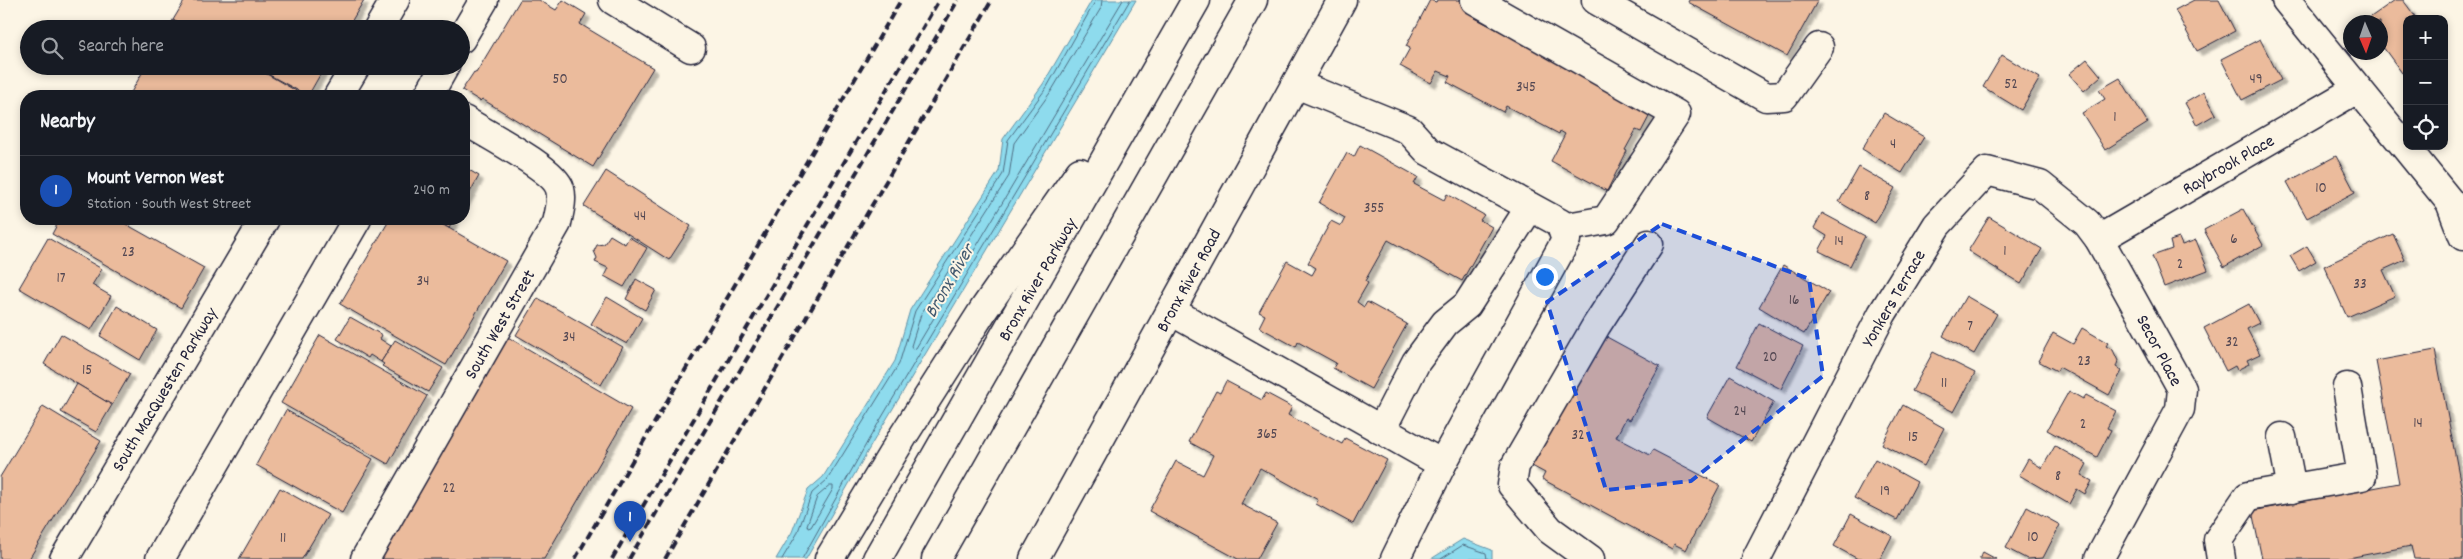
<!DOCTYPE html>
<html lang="en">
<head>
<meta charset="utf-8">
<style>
  :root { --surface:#171b24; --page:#242831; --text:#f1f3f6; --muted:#9ea1a6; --line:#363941; --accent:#b45309 }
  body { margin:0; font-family:Dekko,sans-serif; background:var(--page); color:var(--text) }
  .controls { position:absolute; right:15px; top:15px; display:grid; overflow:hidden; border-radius:10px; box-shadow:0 2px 8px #0003 }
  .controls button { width:45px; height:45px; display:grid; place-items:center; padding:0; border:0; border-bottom:1px solid var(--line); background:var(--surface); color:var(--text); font:25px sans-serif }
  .compass { position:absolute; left:2343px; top:15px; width:45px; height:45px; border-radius:50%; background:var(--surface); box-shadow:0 2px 8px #0003; rotate:178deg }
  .you { position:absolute; left:1544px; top:276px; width:18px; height:18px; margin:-12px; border:4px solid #fff; border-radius:50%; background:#1a73e8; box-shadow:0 0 0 8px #1a73e833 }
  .badge { display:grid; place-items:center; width:32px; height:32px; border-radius:50%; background:var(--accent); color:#fff; font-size:16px; font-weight:700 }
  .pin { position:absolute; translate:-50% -41px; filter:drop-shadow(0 1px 2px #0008) }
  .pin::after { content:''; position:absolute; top:26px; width:18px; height:15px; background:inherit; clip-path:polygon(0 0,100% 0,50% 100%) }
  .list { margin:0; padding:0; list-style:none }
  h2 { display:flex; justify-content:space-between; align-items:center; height:65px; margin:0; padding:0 20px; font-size:21px }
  h2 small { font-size:16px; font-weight:400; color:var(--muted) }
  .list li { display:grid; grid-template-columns:32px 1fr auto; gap:15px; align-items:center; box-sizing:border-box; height:70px; padding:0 20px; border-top:1px solid var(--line) }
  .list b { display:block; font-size:19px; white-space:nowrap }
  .list p { margin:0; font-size:16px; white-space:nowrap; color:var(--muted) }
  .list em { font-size:16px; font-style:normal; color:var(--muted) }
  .icon { flex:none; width:28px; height:28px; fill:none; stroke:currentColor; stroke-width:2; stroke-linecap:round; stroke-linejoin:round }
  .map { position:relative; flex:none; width:2463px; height:559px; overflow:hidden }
  .search { position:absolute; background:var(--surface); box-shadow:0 2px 8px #0003; left:20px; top:20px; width:450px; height:55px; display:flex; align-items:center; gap:12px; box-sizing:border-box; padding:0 18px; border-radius:28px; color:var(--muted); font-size:19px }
  .panel { position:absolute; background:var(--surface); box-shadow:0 2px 8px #0003; left:20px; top:90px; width:450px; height:135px; border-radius:20px }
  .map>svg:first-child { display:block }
  .water { fill:#8edbed; stroke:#6391a6 }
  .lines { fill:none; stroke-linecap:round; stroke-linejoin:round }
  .shore { stroke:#4d6c82; stroke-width:1 }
  .building { fill:#ebbb9c; stroke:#22223b; filter:url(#shadow) }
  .minor-casing { stroke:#22223b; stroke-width:31 }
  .highway-casing { stroke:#22223b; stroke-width:31 }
  .minor { stroke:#fcf5e5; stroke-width:28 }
  .highway { stroke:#fcf5e5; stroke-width:28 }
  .rail { stroke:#22223b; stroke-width:4; stroke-dasharray:8 4; stroke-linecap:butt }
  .marked { fill:#1d4ed8; fill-opacity:0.2; stroke:#1d4ed8; stroke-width:4; stroke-dasharray:10 6; stroke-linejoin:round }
  .labels { text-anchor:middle; stroke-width:4; stroke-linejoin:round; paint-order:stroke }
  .number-label { font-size:15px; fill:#544853 }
  .street-label { font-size:18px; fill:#22223b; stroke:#fcf5e5 }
  .water-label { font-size:19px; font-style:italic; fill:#425a70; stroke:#fcf5e5 }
</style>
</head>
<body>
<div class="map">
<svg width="2463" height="559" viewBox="0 0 2463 559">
  <defs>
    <filter id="shadow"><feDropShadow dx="4.5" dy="4.5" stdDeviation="1" flood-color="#0004"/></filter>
  </defs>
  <rect width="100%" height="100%" fill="#fcf5e5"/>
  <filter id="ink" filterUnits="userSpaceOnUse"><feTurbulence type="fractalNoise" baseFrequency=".02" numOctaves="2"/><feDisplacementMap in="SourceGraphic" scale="10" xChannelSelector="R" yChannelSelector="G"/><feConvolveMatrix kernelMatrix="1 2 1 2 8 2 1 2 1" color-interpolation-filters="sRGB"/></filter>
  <g filter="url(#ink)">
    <g class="water">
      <path d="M1092,0H1136L873,442L806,559H776L792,532L808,490L823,477L895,361L910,310L999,171L1003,139L1043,84Z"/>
      <path d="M1463,539L1492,550V559H1431Z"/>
    </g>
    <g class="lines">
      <g class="shore">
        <path d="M1102,0L1101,8L1052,90L1014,143L1009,176L921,314L911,346L913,349L916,348L1123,0"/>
        <path d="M830,486H833V489L811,527L808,528L807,525L817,497Z"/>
        <path d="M782,559L797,534L812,493L827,480L899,364L915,311L1003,174L1008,140L1047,87L1096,0"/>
        <path d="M802,559L869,439L1130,0"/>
        <path d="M1441,559L1463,545L1486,553L1487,559"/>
      </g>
    </g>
    <g class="building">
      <path d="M185,0H364L347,29H188L173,20Z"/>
      <path d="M520,0H539L556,10L563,0L586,14L580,24L653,68L593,167L482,99L480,101L462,90L474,72L476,73Z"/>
      <path d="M1430,0L1436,2L1437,0H1473L1482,5L1475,18L1652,111L1641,132L1636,130L1625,150L1627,151L1607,191L1551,161L1565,134L1560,131L1559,134L1506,106L1503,112L1447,82L1450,76L1438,71L1431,83L1400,66L1410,48L1406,46Z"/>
      <path d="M1689,0H1818L1787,56L1688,2Z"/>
      <path d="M2194,0H2219L2235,31L2197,51L2175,10Z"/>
      <path d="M2395,0H2403L2417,19H2407V70L2402,73L2380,43V22L2365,21Z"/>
      <path d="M173,20L188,29H168Z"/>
      <path d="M2260,39L2281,80L2242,100L2221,59Z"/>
      <path d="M2002,55L2040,78L2021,110L1983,87Z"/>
      <path d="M2087,59L2101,76L2084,91L2069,74Z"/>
      <path d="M146,66H253L305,96H129Z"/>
      <path d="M253,66H325L308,96Z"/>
      <path d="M2120,78L2148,123L2105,150L2082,113L2105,99L2099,90Z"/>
      <path d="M2204,92L2216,114L2197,125L2185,103Z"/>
      <path d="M1884,113L1924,137L1902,173L1862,149Z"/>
      <path d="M1360,145L1418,177L1414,184L1444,200L1447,194L1484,215L1480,220L1492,227L1462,281L1388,240L1365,281L1368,283L1357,302L1364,307L1367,302L1407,324L1371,389L1333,368L1336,363L1298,342L1296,347L1259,327L1265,315L1259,312L1287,261L1312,275L1316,268L1308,263L1331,221L1341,226L1345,218L1319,203L1347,153L1354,157Z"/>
      <path d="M2336,156L2355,192L2307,218L2287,182Z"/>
      <path d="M464,167L479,176L464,203Z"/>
      <path d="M1859,167L1895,188L1875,223L1839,202Z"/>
      <path d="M606,171L691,226L669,260L584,206Z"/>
      <path d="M2243,209L2263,245L2224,267L2204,230Z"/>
      <path d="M1822,213L1865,236L1850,266L1819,251L1827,236L1814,228Z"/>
      <path d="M1989,217L2042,249L2021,284L1968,251Z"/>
      <path d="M60,219H117L204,268L181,308L52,234Z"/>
      <path d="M390,219H433L506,261L446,365L340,304Z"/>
      <path d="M433,219H455L449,228Z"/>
      <path d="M2393,234L2405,260L2383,270L2395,296L2347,317L2324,266Z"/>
      <path d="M610,235L625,244L629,237L647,248L624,287L604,276L608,268L595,262L597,258L594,251L597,245L604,244Z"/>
      <path d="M48,238L102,269L92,285L111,296L91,330L19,288Z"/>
      <path d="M2179,238L2182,245L2196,240L2208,270L2164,287L2152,256L2172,249L2170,241Z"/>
      <path d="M2307,246L2316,261L2299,271L2290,256Z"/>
      <path d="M1783,265L1829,292L1804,334L1759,307Z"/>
      <path d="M636,279L656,290L645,310L626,299Z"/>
      <path d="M1966,296L1997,314L1974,354L1943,336Z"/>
      <path d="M607,297L642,318L627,344L591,324Z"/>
      <path d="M538,298L623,347L601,385L516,335Z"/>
      <path d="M2249,304L2259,323L2247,329L2260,354L2247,360L2249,364L2237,370L2235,366L2226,371L2204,328Z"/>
      <path d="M117,306L157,330L140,360L100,336Z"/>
      <path d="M350,317L382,335L380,339L391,346L381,362L370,355L368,358L337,339Z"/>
      <path d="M1759,323L1803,346L1781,389L1737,366Z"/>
      <path d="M2082,328L2108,343L2106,346L2113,350L2118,361L2116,367L2122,371L2109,395L2059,367L2057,371L2038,361L2053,333L2073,344Z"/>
      <path d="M61,334L130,374L112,405L44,364Z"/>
      <path d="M320,335L427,396L388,464L281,403Z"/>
      <path d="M506,336L631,409L544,559H374Z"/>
      <path d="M1605,336L1660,366L1630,420L1626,418L1616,437L1650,455L1653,450L1720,485L1686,550L1674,544L1672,549L1542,479L1545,473L1532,466Z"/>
      <path d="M395,340L443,368L428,392L382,366L384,364L381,362Z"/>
      <path d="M2435,350L2463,496V559H2414L2411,546L2343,559H2262L2252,511L2399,483L2376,361Z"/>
      <path d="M1933,352L1975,373L1954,412L1912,391Z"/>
      <path d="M1730,376L1774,402L1751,442L1707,417Z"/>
      <path d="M1226,381L1262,400L1266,393L1292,407L1288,415L1342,444L1345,438L1387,460L1353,524L1316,504L1318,500L1260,468L1241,504L1277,523L1257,559H1238L1149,511L1176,461L1203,475L1213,455L1189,442L1216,391L1220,393Z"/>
      <path d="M77,384L112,405L96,432L61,412Z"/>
      <path d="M2069,391L2083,399L2086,395L2116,411L2107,428L2111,430L2097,457L2047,430Z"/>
      <path d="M1903,405L1944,428L1924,466L1882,444Z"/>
      <path d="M43,406L101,441L29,559H0V477Z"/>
      <path d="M286,410L373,459L342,513L256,465Z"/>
      <path d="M2055,446L2087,464L2081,475L2092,481L2085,494L2077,489L2069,504L2019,475L2028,459L2042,468Z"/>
      <path d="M1875,459L1917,482L1897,520L1854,498Z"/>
      <path d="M280,488L328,515L302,559H239Z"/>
      <path d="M2027,507L2060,525L2043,558L2027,559L2006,548Z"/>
      <path d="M1851,514L1892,536L1880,559H1858L1834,546Z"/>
      <path d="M1983,552L1996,559H1979Z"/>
    </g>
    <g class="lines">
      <defs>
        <g id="minor">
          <path d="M613,0L691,48"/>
          <path d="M1475,0L1676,114L1606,220L1562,228"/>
          <path d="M1596,0L1766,97L1784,96L1819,47"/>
          <path d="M2286,0L2450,202L2463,236"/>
          <path d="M378,29L395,0"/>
          <path d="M461,39L484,0"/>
          <path d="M1296,84L1409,130L1428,151L1560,223L1566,240L1442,464L1395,559"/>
          <path d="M338,96L356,66"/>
          <path d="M428,96L445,66"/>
          <path d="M2099,239L2357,89"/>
          <path d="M1171,311L1442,464"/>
          <path d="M1381,430L1416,362L1445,323L1467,305L1530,207"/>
          <path d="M2282,437L2292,489"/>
          <path d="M64,559L265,219"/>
          <path d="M160,559L357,219"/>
          <path d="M365,559L557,223C559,213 563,200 560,189C555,169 484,133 464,120"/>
          <path d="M1034,559L1342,0"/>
          <path d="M1590,559L1550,530L1512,485L1515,466L1596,326L1649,244"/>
          <path d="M1756,559L1882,314L1937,225L1987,171L2040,185L2087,223L2099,239L2182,389L2180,409L2099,559"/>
          <path d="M2221,559L2218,540L2248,496L2362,476L2347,387"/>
        </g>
        <g id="highway">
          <path d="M829,559L905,433L984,309L1080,172"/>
          <path d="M877,559L1196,0"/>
          <path d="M936,559L1253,0"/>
        </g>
      </defs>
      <use href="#minor" class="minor-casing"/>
      <use href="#highway" class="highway-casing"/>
      <use href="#minor" class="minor"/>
      <use href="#highway" class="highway"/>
      <g class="rail">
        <path d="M575,559L901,0"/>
        <path d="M612,559L939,0"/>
        <path d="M629,559L958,0"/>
        <path d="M665,559L992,0"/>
      </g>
    </g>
  </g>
  <path class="marked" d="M1662,224L1809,279L1823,376L1691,481L1606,490L1547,302Z"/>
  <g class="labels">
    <g class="number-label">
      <text x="560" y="83">50</text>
      <text x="2256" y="83">49</text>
      <text x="2011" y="88">52</text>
      <text x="1526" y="91">345</text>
      <text x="2115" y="121">1</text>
      <text x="1893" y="148">4</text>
      <text x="2321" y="192">10</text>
      <text x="1867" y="200">8</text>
      <text x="1374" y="212">355</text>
      <text x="640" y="220">44</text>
      <text x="2234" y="243">6</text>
      <text x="1839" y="245">14</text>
      <text x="2005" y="255">1</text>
      <text x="128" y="256">23</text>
      <text x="2180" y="268">2</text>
      <text x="61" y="282">17</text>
      <text x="423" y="285">34</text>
      <text x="2360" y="288">33</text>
      <text x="1794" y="304">16</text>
      <text x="1970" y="330">7</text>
      <text x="569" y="341">34</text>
      <text x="2232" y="346">32</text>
      <text x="1770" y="361">20</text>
      <text x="2084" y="365">23</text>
      <text x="87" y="374">15</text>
      <text x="1944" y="387">11</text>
      <text x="1740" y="415">24</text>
      <text x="2418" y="427">14</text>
      <text x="2083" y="428">2</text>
      <text x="1267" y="438">365</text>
      <text x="1578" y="439">32</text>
      <text x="1913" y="441">15</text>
      <text x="2058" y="480">8</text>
      <text x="449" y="492">22</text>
      <text x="1885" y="495">19</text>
      <text x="2033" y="541">10</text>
      <text x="283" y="542">11</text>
    </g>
    <g class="street-label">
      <text transform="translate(2228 164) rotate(-30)" y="6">Raybrook Place</text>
      <text transform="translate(1037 279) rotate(-60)" y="6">Bronx River Parkway</text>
      <text transform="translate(1188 280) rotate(-61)" y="6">Bronx River Road</text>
      <text transform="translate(1893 298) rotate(-60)" y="6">Yonkers Terrace</text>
      <text transform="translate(499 324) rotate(-60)" y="6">South West Street</text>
      <text transform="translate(2160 350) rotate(62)" y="6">Secor Place</text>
      <text transform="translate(164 389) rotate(-59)" y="6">South MacQuesten Parkway</text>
    </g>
    <g class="water-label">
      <text transform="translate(948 280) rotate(-60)" y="7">Bronx River</text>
    </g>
  </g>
</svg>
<div class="controls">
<button>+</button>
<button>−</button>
<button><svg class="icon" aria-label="locate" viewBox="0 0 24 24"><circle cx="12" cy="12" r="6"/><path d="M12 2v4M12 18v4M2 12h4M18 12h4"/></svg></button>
</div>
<svg class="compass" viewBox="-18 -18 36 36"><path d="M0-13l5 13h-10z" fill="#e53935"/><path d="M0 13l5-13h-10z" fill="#9ea1a6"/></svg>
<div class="you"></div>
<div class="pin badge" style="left:630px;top:542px;background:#1a4fb4">1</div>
<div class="search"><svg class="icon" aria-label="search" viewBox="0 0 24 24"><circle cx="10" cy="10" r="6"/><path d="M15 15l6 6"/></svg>Search here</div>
<section class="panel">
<h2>Nearby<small></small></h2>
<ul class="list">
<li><span class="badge" style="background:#1a4fb4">1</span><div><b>Mount Vernon West</b><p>Station · South West Street</p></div><em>240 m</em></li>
</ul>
</section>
</div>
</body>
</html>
